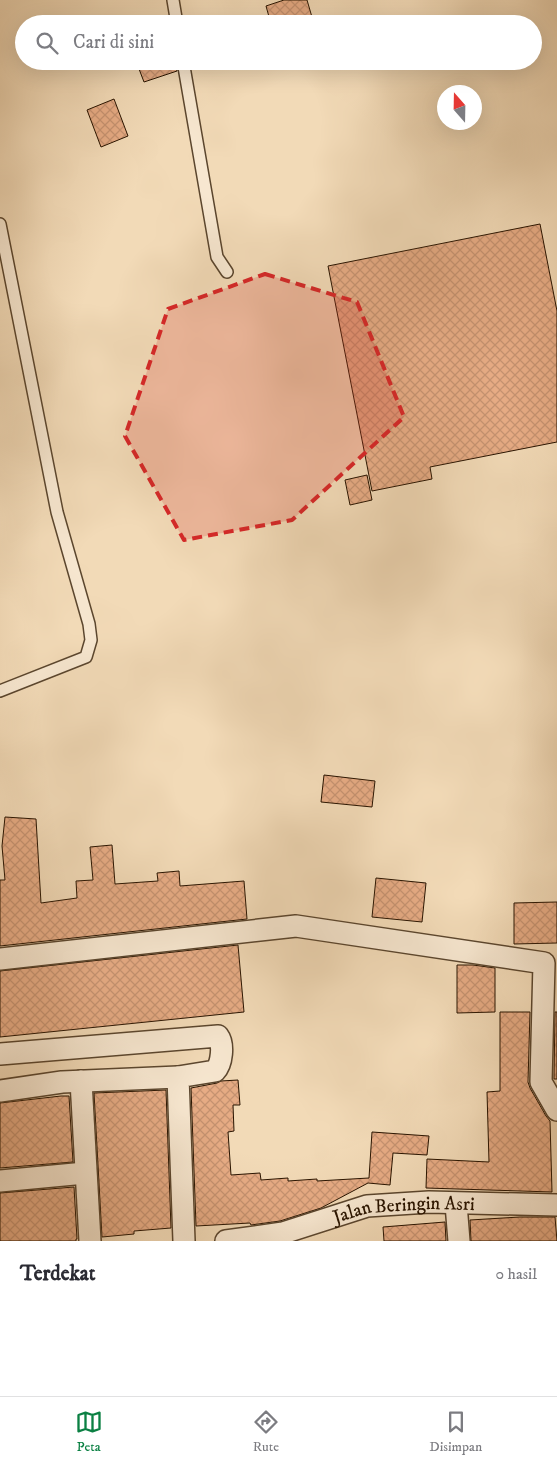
<!DOCTYPE html>
<html lang="id">
<head>
<meta charset="utf-8">
<style>
  :root { --surface:#fff; --page:#f2f2f3; --text:#2b2b33; --muted:#7c7c81; --line:#e1e1e2; --accent:#0b8043 }
  body { margin:0; font-family:"IM FELL DW Pica",serif; background:var(--page); color:var(--text) }
  .compass { position:absolute; left:437px; top:85px; width:45px; height:45px; border-radius:50%; background:var(--surface); box-shadow:0 5px 20px #0002; rotate:340deg }
  .list { margin:0; padding:0; list-style:none }
  h2 { display:flex; justify-content:space-between; align-items:center; height:65px; margin:0; padding:0 20px; font-size:21px }
  h2 small { font-size:16px; font-weight:400; color:var(--muted) }
  .icon { flex:none; width:28px; height:28px; fill:none; stroke:currentColor; stroke-width:2; stroke-linecap:round; stroke-linejoin:round }
  .map { position:relative; flex:none; width:557px; height:1241px; overflow:hidden }
  .search { position:absolute; background:var(--surface); box-shadow:0 5px 20px #0002; left:15px; right:15px; top:15px; height:55px; display:flex; align-items:center; gap:12px; box-sizing:border-box; padding:0 18px; border-radius:28px; color:var(--muted); font-size:19px }
  .sheet { height:155px; background:var(--surface) }
  nav { display:flex; justify-content:space-around; align-items:center; box-sizing:border-box; height:70px; border-top:1px solid var(--line); background:var(--surface); font-size:14px; color:var(--muted) }
  nav a { display:grid; justify-items:center; gap:2px }
  nav .on { color:var(--accent) }
  .map>svg:first-child { display:block }
  .building { fill:url(#building-cross-hatch); stroke:#291400 }
  .lines { fill:none; stroke-linecap:round; stroke-linejoin:round }
  .service-casing { stroke:#5b462e; stroke-width:14 }
  .minor-casing { stroke:#5b462e; stroke-width:24 }
  .service { stroke:#f7e7d0; stroke-width:11 }
  .minor { stroke:#f7e7d0; stroke-width:21 }
  .marked { fill:#d62828; fill-opacity:0.2; stroke:#d62828; stroke-width:4; stroke-dasharray:10 6; stroke-linejoin:round }
  .labels { text-anchor:middle; stroke-width:4; stroke-linejoin:round; paint-order:stroke }
  .street-label { font-size:19px; fill:#291400; stroke:#f7e7d0 }
</style>
</head>
<body>
<div class="map">
<svg width="557" height="1241" viewBox="0 0 557 1241">
  <defs>
    <pattern id="building-cross-hatch" width="8" height="8" patternUnits="userSpaceOnUse" patternTransform="scale(1.25)"><rect width="8" height="8" fill="#e7ac85"/><path d="M0 0l8 8M0 8l8-8" fill="none" stroke="#c69371"/></pattern>
  </defs>
  <rect width="100%" height="100%" fill="#f2dab7"/>
  <filter id="stains"><feTurbulence type="fractalNoise" baseFrequency=".004" numOctaves="4"/><feColorMatrix values="0 0 0 0 .2 0 0 0 0 .09 0 0 0 0 .02 0 0 0 .5 -.17"/></filter>
  <radialGradient id="worn" r=".72"><stop offset=".6" stop-color="#630" stop-opacity="0"/><stop offset="1" stop-color="#630" stop-opacity=".3"/></radialGradient>
  <g class="building">
    <path d="M284,0H307L314,24H271L266,6Z"/>
    <path d="M136,61H176L177,71L144,82Z"/>
    <path d="M114,99L128,136L101,147L87,110Z"/>
    <path d="M540,224L557,311V442L430,467L432,479L372,491L328,266Z"/>
    <path d="M367,475L372,500L350,505L345,480Z"/>
    <path d="M324,775L375,781L372,807L321,802Z"/>
    <path d="M5,817L36,819L41,903L77,898L76,881L93,880L90,847L112,845L115,884L158,881L157,873L179,871L180,886L244,881L247,919L0,946V880H5L2,846Z"/>
    <path d="M376,878L426,883L422,922L372,917Z"/>
    <path d="M557,902V943L514,944V903Z"/>
    <path d="M238,945L244,1012L0,1037V971Z"/>
    <path d="M457,965H473L495,968V1012L457,1013Z"/>
    <path d="M500,1012H530L528,1082L530,1088L546,1116L550,1121L552,1192L426,1188L427,1159L489,1162L487,1092L500,1091Z"/>
    <path d="M555,1012H557V1079H554Z"/>
    <path d="M238,1080L240,1105H233L234,1131L228,1132L231,1175L260,1173L261,1180L288,1178V1181L317,1179V1181L369,1178L372,1132L429,1136L427,1155L393,1153L390,1185L368,1183L321,1208L280,1221L251,1225L250,1223L196,1226L191,1088L217,1083L221,1081Z"/>
    <path d="M166,1090L171,1228L134,1231V1234L102,1237L94,1093Z"/>
    <path d="M61,1096H69L73,1162L0,1168V1103Z"/>
    <path d="M74,1187L77,1239H76V1241H0V1193Z"/>
    <path d="M520,1217H555L557,1241H471L470,1220Z"/>
    <path d="M445,1222L446,1241H384L383,1227Z"/>
  </g>
  <g class="lines">
    <defs>
      <g id="service">
        <path d="M173,0L177,24"/>
        <path d="M183,61L217,257L227,272"/>
        <path d="M0,224L57,512L89,624L91,640L86,657L0,691"/>
      </g>
      <g id="minor">
        <path d="M0,959L296,926L544,963L541,1082L557,1110"/>
        <path d="M0,1054L218,1036C224,1044 222,1064 215,1071L178,1077L184,1241"/>
        <path d="M81,1081L90,1241"/>
        <path d="M0,1091L62,1082L178,1077"/>
        <path d="M0,1181L85,1173"/>
        <path d="M456,1204L459,1241"/>
        <path id="s1" d="M226,1241L283,1233L367,1206L429,1202L557,1205"/>
      </g>
    </defs>
    <use href="#service" class="service-casing"/>
    <use href="#minor" class="minor-casing"/>
    <use href="#service" class="service"/>
    <use href="#minor" class="minor"/>
  </g>
  <path class="marked" d="M265,274L357,302L404,417L292,520L184,540L125,436L168,309Z"/>
  <g class="labels">
    <g class="street-label">
      <text dy="7" stroke="none"><textPath href="#s1" startOffset="182">Jalan Beringin Asri</textPath></text>
    </g>
  </g>
  <rect width="100%" height="100%" filter="url(#stains)"/>
  <rect width="100%" height="100%" fill="url(#worn)"/>
</svg>
<svg class="compass" viewBox="-18 -18 36 36"><path d="M0-13l5 13h-10z" fill="#e53935"/><path d="M0 13l5-13h-10z" fill="#7c7c81"/></svg>
<div class="search"><svg class="icon" aria-label="search" viewBox="0 0 24 24"><circle cx="10" cy="10" r="6"/><path d="M15 15l6 6"/></svg>Cari di sini</div>
</div>
<section class="sheet">
<h2>Terdekat<small>0 hasil</small></h2>
<ul class="list">
</ul>
</section>
<nav>
<a class="on"><svg class="icon" aria-label="map" viewBox="0 0 24 24"><path d="M3 6l6-2 6 2 6-2v14l-6 2-6-2-6 2zM9 4v14M15 6v14"/></svg>Peta</a>
<a><svg class="icon" aria-label="directions" viewBox="0 0 24 24"><path d="M12 3l9 9-9 9-9-9zM9 14v-3h6M13 9l2 2-2 2"/></svg>Rute</a>
<a><svg class="icon" aria-label="saved" viewBox="0 0 24 24"><path d="M7 4h10v16l-5-4-5 4z"/></svg>Disimpan</a>
</nav>
</body>
</html>
